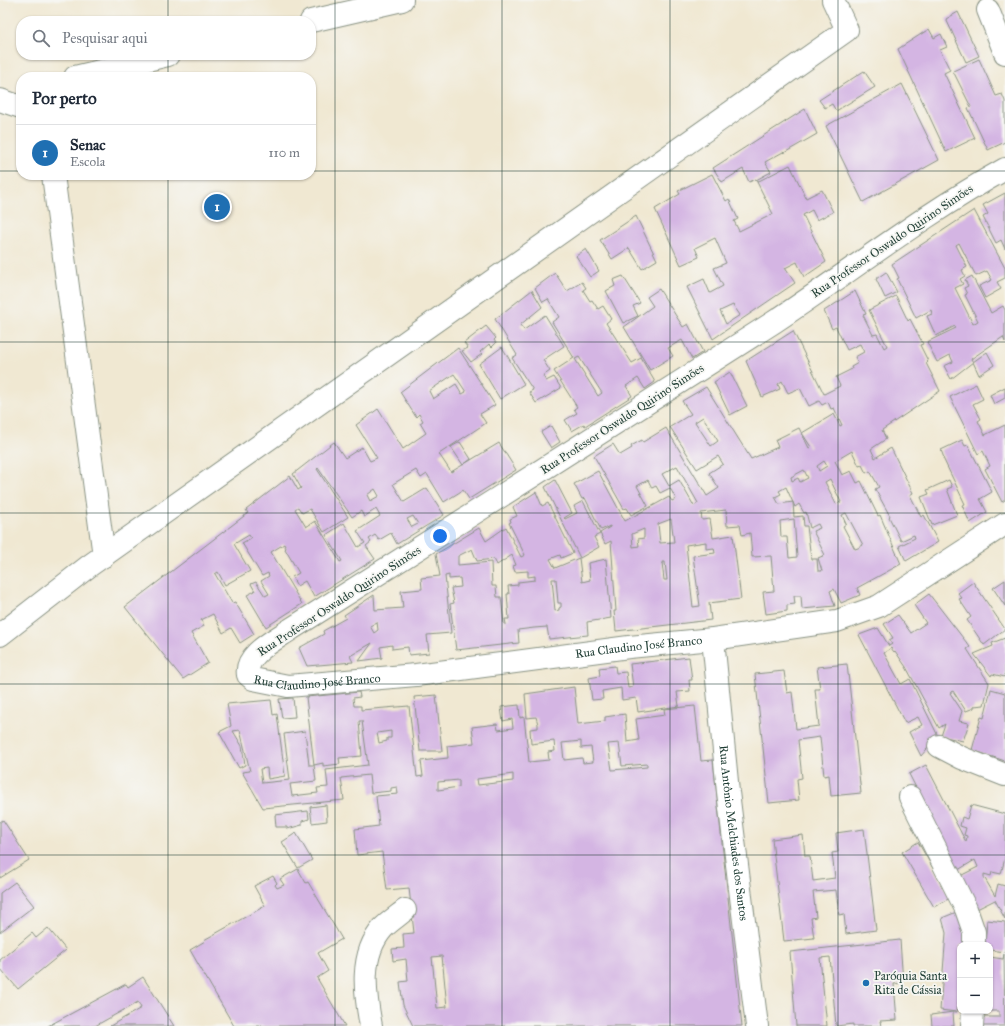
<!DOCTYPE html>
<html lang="pt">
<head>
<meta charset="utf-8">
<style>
  :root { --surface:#fff; --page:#f2f2f3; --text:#1f2937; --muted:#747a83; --line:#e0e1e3; --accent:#1f6fb2 }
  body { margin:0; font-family:"IM FELL Great Primer",serif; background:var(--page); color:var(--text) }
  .controls { position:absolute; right:12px; bottom:12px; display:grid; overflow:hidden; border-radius:8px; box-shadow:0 1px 3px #0004 }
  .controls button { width:36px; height:36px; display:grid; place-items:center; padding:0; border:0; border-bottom:1px solid var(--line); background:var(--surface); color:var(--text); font:20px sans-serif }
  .you { position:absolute; left:440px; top:536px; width:14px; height:14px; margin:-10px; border:3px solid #fff; border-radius:50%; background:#1a73e8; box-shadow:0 0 0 6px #1a73e833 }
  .badge { display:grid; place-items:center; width:26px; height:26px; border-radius:50%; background:var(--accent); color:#fff; font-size:13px; font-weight:700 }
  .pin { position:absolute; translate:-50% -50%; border:2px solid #fff; box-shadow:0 1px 4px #0006 }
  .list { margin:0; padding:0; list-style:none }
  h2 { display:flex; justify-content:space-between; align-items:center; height:52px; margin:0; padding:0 16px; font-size:17px }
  h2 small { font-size:13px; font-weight:400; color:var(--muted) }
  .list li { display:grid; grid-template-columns:26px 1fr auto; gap:12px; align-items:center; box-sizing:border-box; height:56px; padding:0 16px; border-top:1px solid var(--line) }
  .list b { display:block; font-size:15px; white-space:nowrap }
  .list p { margin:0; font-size:13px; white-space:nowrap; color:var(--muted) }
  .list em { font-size:13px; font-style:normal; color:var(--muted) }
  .icon { flex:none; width:22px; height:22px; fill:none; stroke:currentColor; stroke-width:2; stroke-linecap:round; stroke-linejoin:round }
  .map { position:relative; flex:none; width:1005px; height:1026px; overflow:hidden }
  .search { position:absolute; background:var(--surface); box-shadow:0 1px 3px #0004; left:16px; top:16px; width:300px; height:44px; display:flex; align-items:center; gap:10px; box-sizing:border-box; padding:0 14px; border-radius:16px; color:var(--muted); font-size:15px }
  .panel { position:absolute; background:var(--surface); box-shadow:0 1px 3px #0004; left:16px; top:72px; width:300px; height:108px; border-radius:16px }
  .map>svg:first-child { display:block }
  .building { fill:#d4b5e3; fill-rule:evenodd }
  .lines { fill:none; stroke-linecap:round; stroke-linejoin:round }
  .minor-casing { stroke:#889283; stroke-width:24 }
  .minor { stroke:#fff; stroke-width:22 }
  .grid { fill:none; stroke:#1f3d34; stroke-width:1; stroke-opacity:0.55 }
  .poi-dot { fill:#1f6fb2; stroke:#f6f6f2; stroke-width:1.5 }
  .labels { text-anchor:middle; stroke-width:3.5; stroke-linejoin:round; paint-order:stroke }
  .street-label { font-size:12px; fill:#1f3d34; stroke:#f6f6f2 }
  .poi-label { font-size:12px; fill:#1f3d34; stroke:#f6f6f2; text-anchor:start }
</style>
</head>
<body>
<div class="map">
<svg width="1005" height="1026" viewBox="0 0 1005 1026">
  <rect width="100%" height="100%" fill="#f6f6f2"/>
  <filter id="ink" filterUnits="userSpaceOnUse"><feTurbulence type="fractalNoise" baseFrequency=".025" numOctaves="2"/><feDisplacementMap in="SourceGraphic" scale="8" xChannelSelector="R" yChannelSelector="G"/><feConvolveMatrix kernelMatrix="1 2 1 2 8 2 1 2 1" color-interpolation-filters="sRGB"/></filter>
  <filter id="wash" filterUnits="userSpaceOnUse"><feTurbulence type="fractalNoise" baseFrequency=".012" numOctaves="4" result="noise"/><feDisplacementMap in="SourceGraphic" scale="16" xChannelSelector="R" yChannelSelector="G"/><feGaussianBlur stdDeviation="0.9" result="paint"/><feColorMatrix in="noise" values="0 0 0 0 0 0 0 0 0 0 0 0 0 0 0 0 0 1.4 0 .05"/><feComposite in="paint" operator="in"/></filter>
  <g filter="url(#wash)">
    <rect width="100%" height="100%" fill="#f0e8d2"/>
    <g id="blocks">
      <g class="building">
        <path d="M958,12L979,56L966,62L946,19Z"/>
        <path d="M929,29L934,38L941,34L947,47L940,50L950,70L944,73L975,138L946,152L898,49Z"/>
        <path d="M979,59L996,96L1002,94L1005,101V142L988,150L968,108L971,107L953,71Z"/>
        <path d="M864,71L875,87L836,111L832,104L825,108L819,100Z"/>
        <path d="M902,84L939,160L863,202L826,126Z"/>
        <path d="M805,109L817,134L784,153L783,152L765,162L771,172L756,180V179L749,182L743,169L722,182L713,168Z"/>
        <path d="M790,165L806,198L822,190L833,212L817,220L812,210L803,215L826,262L804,277L797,262L785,268L795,283L713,339L687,287L704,279L710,293L723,286L714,268L726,263L715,238L695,248L699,257L681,265L655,209L680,194L678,191L712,174L726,201L729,199L738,219L734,221L739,231L773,214L757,182ZM733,305L740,315L726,324L720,311Z"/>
        <path d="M1005,193V249L1001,240L996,243L983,217L988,214L983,205Z"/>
        <path d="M974,210L1005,268V278L997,282L1001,289L985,298L979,286L992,280L987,271L976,276L959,243L956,245L967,267L962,270L965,276L960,279L963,284L955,288L973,324L978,321L965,295L967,294L964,288L968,286L965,280L972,276L991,313L1003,306L1005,310V342L1003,337L971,359L973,362L951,379L944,366L953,362L950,355L937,362L927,342L956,328L955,326L936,336L927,316L932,314L931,310L916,318L897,279L899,278L892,264Z"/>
        <path d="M636,216L657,260L642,269L629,248L612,259L600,240Z"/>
        <path d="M586,249L599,271L590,277L576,256Z"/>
        <path d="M886,272L897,292L885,298L876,279Z"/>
        <path d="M555,273L567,291L582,282L586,288L583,290L590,301L592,300L598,309L603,306L611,319L606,323L632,363L641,358L655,382L645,389L638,378L626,386L632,396L585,426L584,424L572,431L565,420L577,413L574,409L577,407L554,371L574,358L552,322L559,317L548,299L543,302L535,288ZM579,357L602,393L598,396L575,359Z"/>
        <path d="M623,276L640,303L633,306L638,316L623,323L606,291L615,286L613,280Z"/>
        <path d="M659,289L683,327L688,324L703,352L692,359L682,340L668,348L673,356L650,370L624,327L653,306L647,297Z"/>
        <path d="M532,290L542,307L520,325L524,330L545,315L564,346L543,360L550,371L543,376L546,381L554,377L561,388L536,403L529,392L533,390L512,358L517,355L495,319Z"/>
        <path d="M855,291L866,314L863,315L873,335L877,334L884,348L887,346L869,310L896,296L908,321L910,319L923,344L920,345L928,361L926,363L940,391L882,430L886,439L871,449L875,458L891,448L913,493L910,495L921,517L924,515L938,542L906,561L899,546L915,538L914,535L901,541L889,517L890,516L875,489L879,487L870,471L866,473L862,465L859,466L852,451L835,461L842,475L851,471L857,483L861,481L878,516L880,515L901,564L857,588L860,595L841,603L834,589L830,591L835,606L802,609L801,596H794L795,604L787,605V611L766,614L763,592L774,591L771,556L752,557L750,533L742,535L740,525L727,526L726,510L701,513L702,520L710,519L713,538L733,535L741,599L709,603L711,620L616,631L614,611H616L611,541L605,544L600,533L610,527V526L601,530L585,498L582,499L574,484L598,471L625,521L669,497L672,501L676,499L670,488L660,493L656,486L652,488L648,480L637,486L648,506L631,515L627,508L624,509L594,456L613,444L620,455L632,448L631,446L642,440L643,442L666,428L707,496L719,488L709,473L723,464L718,456L697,469L670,427L691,414L682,401L706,387L751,459L778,447L775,440L799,428L809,448L811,447L802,433L834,414L840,426L842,425L834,408L831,409L828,402L822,405L819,401L809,406L800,388L788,393L782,381L778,384L780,389L762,397L746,361L793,331L824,394L840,386L836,377L852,369L851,367L858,363L855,357L864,352L860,344L847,350L836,327L832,329L824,311ZM703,417L718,441L711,446L695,422ZM824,461L827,466L819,471L817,466ZM677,466L698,503L694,506L679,480L669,486L662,474ZM804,470L808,478L800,482L798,478L792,481L791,477ZM830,479L841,502L836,504L825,482ZM786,487L795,507L799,504L804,513L806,512L810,528L818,524L820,528L813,531L825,555L818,558L822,571H818L817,559H811L807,526H804L803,516L794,517L793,502L779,504L775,497L781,494L779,491ZM846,513L863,545L858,548L855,549L843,526L846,524L842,515ZM671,519L674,542L660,543L658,524ZM794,519L797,557L789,558L787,537H781L780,521ZM644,529V538L638,539L639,546L633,547L632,534ZM706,542V549L714,548L715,553L693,556L700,606L693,607L686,545ZM662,562H665L667,580H664Z"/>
        <path d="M486,326L496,338L494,340L496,343L492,347L489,344L480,352L482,354L471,362L462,351L468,348L464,343Z"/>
        <path d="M502,347L524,384L500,399L479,364Z"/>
        <path d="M458,348L495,405L480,414L486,423L439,454L451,472L499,443L516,470L469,499L463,490L444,502L427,474L421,478L416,470L393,484L404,502L427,488L444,515L397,544L391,533L379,540L375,535L369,539L371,542L366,546L375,559L314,597L305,581L297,586L292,577L299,573L285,549L286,548L284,544L271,552L302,604L266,627L247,595L255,591L251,584L256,582L265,596L269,594L261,581L269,576L268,573L262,576L242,543L251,538L249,535L234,544L250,571L225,585L218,572L215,574L232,603L235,602L254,634L240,643L231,628L223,633L213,614L201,620L204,626L191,633L208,663L183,679L125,607L248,513L246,510L290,476L298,490L301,488L293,474L334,442L345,458L362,447L370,461L377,458L356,425L378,409L403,449L426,433L420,423L423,421L419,414L416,417L400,392ZM454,374L466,392L462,394L456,384L433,399L429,391ZM318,468L352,517L361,511L364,517L376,509L380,516L357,531L365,543L358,547L344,523L326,535L342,561L340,562L315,521L306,527L295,509L298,507L302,513L310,509L324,532L348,517L317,469ZM375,489L379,496L370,501L367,495ZM413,516L418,524L412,527L407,519Z"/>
        <path d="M987,352L994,365L979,375L973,362Z"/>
        <path d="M730,372L747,406L730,415L714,382Z"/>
        <path d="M976,384L983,399L973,404L981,419L978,421L985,435L1005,425V500L1002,502L985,469L990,466L983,451L978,454L950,397Z"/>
        <path d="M1005,387V398L994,404L990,395Z"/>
        <path d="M551,426L560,442L551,448L541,432Z"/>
        <path d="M962,440L965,446L968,445L992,492L980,499L987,512L970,523L962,505L965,504L943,458H944L941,450Z"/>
        <path d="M460,442L471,459L463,465L451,447Z"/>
        <path d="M555,480L572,513L564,518L565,519L577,513L574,506L583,501L600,534L594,537L599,547L580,558L545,487Z"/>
        <path d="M949,480L952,487L947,489L957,515L932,525L921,497L929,494L927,490Z"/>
        <path d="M536,492L542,506L548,503L573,553L561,558L560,555L550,559L555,568L579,558L582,582L590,580L588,563L606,559L611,618L587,622L588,635L549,639L547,627L534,628L518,630L519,643L456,650L450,604L454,603L451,588L461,587L460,578L449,579V575L445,576L451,633L427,635L429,653L409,655L408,647L392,649V645L380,647L382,658L359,661L372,643L350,656L353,662L307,666L299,648L324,634L323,631L346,618L344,615L374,595L375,610L403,608L401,591L422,589L421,578L440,576L436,554L479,528L486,541L506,527L521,557L525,555L509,523L511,522L510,519L517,516L513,507ZM472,549L477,561L494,559L497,565L512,555L516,565L513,566L515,572L528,571V577L535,576V580L518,582V585L508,586L509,594H507L509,619H505L506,624H504L501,597H497L496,586H492L491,562L458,565V556ZM552,579H556L558,603H561V607L559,608V610L555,611ZM377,622L378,630L374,633L370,626Z"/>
        <path d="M1005,580V606L993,588Z"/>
        <path d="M973,582L1005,629L984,645L967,620L971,617L959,599L962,598L958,593Z"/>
        <path d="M929,594L970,647L967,649L989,683L984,705L974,706V708L966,711L953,691L950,693L962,711L959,721L969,723L963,741L941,736L945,724L939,728L906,667L895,651L894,652L891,648L884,653L901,684L910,679L938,736L921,756L909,732L922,725L918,717L905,723L859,635L878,628L889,646L892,644L889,640L893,638L884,624L898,615L911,633L926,623L914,605Z"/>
        <path d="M1005,638V677L992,674L991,676L974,654L993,646L992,643Z"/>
        <path d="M689,657L692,680H689L690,691L677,692L679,706L638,712L636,698L622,700L621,688L602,691L603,699L592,700L589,678L600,676L599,668L615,666L616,673L626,672L628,688L633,687L630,664Z"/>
        <path d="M847,664L861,793L831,796L829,775L824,776L820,737L798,740L802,778L797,779L799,800L769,803L755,674L784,671L787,693L792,692L796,729L819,726L815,689H820L817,667Z"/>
        <path d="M574,687L578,724L605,721V717L625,714L627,742L639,740L636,719L665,715L664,709L695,706L701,761L713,760L742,1026H413L403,1005L400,982L408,981L406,959L393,961L392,949L404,948L403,934L414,933L409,888L387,890L382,852L357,855L355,829L379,826L376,796L398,794L397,787L391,788V791L371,793L369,775L341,778L344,800L263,808L242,772L250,771L240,730L233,731L242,746L245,765L239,768L219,732L231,726L227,704L271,700L273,715L277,714L285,776L268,779L267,768L260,769L262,783L290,780L284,734L305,731L309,765H314L316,781L290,784L292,796L318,793L317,788L328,787L326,770L368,765L362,721H359L362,756L339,758L340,764L323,766V763L314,765L306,697L359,692L360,697L353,698L354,706H361V710L409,706L417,777L423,776L421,761L448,758L447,746L474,743L472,727L497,724L498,730L513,728L512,719L503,721L501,707L519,705L520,718L524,717L529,762L549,760L548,752L555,751L554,741L531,744L530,729L538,728V724L536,717L527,718L525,694ZM391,731V738H387V741L379,743L377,733ZM581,741V748L591,747L593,762L583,763L582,758L564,760L562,743ZM619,743L622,766L647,764V767L612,770L608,744ZM513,774V781L478,785L477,779ZM459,780V787L438,790V782ZM442,956L447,1007L437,1008L432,957Z"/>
        <path d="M991,689L1005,693V761L972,750L981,717L984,718Z"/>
        <path d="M436,695L442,751H420L414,697Z"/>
        <path d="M293,698L295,717L282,718L279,699Z"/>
        <path d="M926,765L966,842L967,836L964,835L966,828L960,826L962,817L967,819L971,805L1005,814V858L1001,874L992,872L991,876L984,874V877L995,896L998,884L1005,886V919L995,900L977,909L960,876L978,867L975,860L958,870L909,774Z"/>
        <path d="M326,805L327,821L312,823L310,807Z"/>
        <path d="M308,811L309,819L302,821V825L287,829V827H276L275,815Z"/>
        <path d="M3,820L29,860L0,878V822Z"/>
        <path d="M864,829L876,930L846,934L844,914L839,915L836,890L813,892L816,917L811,918L814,938L784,941L772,839L803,835L805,856H810L813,881L835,878L832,853L838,852L836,833Z"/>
        <path d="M296,833L312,860L298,868L282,842Z"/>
        <path d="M918,842L950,898L934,907L902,852Z"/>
        <path d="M298,869L306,883L308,882L342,939L318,953L328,971L317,978L345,1026H234L190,950L205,941L204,940L265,906L254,886L273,876L277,883L275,885L277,888L284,885L280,879Z"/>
        <path d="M15,882L34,906L0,932V893Z"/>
        <path d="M959,911L966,930L965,945H960V988L957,1012L940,1010L946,933L942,918Z"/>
        <path d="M987,920L1005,922V952L990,950V945H985Z"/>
        <path d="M48,928L66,950L18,989L0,968V960L32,933L36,938Z"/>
        <path d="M900,940L903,983L894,984L897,1020L880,1021L881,1026H853V1024L836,1026L830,957L820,958L827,1026H796L790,952Z"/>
        <path d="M1004,954L1005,1026H981L979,1017H999V1011H990V957L1003,959Z"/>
        <path d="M143,977L174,1026H110L141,1008L138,1002L95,1026H48L126,984L128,987Z"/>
        <path d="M953,1012L954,1026H932L931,1015Z"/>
      </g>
    </g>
  </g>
  <g filter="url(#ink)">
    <use href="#blocks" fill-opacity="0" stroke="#889283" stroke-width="1"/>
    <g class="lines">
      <defs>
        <g id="minor">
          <path d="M988,10L1005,53"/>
          <path d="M311,21L402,0"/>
          <path d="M75,77L168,55"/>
          <path d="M0,100L21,107"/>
          <path id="s1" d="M1005,169C924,214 851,271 774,322C614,425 452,527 291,629C277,639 244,654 248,675L253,679L288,686L416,675L629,647L713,639L837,621L879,606L1005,524"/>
          <path d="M53,175L104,556"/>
          <path d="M0,635L89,566L847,30L833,0"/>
          <path id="s2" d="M713,639L728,792L757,1026"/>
          <path d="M939,746L962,758L1005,775"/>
          <path d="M910,797L966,909L974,932V945"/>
          <path d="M371,1026C365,994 359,955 383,928C390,921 398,916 405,910"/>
          <path d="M972,1026L973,1011"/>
        </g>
      </defs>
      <use href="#minor" class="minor-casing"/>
      <use href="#minor" class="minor"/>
    </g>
  </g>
  <path class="grid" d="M168,0V21M335,0V1026M502,0V1026M670,0V1026M838,0V1026M168,55V77M0,171H21M311,171H1005M168,175V1026M0,342H1005M0,513H1005M0,684H1005M0,855H1005"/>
  <circle class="poi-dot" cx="866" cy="983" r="4"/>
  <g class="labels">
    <g class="street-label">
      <text transform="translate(892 241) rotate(-34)" y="4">Rua Professor Oswaldo Quirino Simões</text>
      <text transform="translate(622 419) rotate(-33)" y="4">Rua Professor Oswaldo Quirino Simões</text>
      <text transform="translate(339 601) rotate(-33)" y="4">Rua Professor Oswaldo Quirino Simões</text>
      <text dy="4" stroke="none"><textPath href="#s1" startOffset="1311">Rua Claudino José Branco</textPath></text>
      <text dy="4" stroke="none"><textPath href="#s1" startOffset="987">Rua Claudino José Branco</textPath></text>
      <text dy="4" stroke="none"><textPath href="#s2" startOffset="195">Rua Antônio Melchiades dos Santos</textPath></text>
    </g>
    <g class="poi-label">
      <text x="874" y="980">Paróquia Santa<tspan x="874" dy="14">Rita de Cássia</tspan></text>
    </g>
  </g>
</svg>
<div class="controls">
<button>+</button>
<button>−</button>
</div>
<div class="you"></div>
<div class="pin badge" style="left:217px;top:207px">1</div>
<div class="search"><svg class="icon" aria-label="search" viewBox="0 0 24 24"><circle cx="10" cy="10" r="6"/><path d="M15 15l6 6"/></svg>Pesquisar aqui</div>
<section class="panel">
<h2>Por perto<small></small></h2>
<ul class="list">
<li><span class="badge">1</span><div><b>Senac</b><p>Escola</p></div><em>110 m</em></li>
</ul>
</section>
</div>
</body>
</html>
